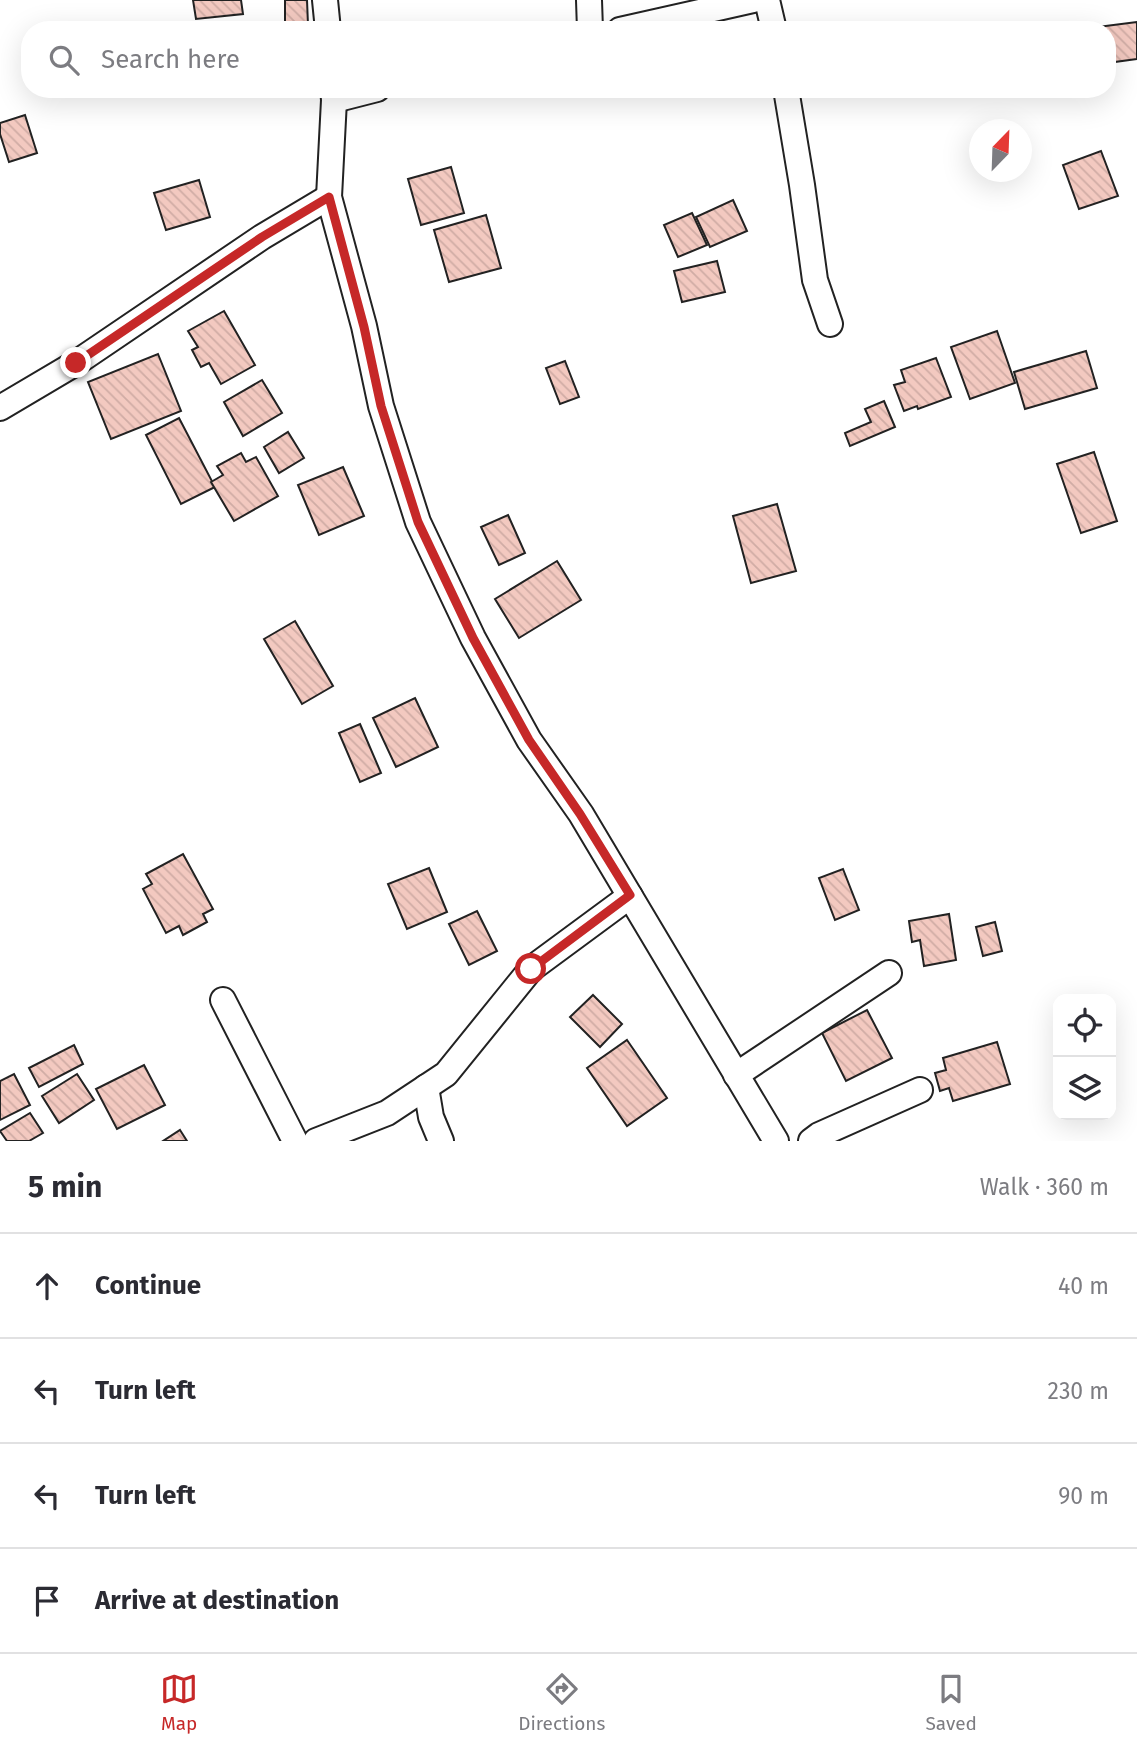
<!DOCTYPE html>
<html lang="en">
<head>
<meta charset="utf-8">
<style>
  :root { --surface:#fff; --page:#f7f7f7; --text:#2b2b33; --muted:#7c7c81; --line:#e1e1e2; --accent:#c62828 }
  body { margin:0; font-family:"Fira Sans",sans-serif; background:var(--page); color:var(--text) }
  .controls { position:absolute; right:21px; bottom:21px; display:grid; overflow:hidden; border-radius:14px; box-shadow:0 7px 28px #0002 }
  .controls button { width:63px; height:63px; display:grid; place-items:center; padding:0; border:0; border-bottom:2px solid var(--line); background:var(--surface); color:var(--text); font:35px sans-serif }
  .compass { position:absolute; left:969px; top:119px; width:63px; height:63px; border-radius:50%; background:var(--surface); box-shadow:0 7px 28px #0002; rotate:23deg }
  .stop { position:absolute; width:21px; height:21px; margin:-16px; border:5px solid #c62828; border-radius:50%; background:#fff }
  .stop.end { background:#c62828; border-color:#fff; box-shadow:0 2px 7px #0008 }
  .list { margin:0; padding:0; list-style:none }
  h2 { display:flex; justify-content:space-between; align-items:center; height:91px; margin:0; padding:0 28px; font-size:30px }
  h2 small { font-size:23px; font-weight:400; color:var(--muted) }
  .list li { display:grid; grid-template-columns:46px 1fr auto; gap:21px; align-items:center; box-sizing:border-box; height:105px; padding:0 28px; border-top:2px solid var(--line) }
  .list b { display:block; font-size:26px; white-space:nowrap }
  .list em { font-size:23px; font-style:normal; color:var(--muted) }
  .icon { flex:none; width:38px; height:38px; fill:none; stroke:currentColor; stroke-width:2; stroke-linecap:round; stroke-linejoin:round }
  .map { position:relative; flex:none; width:1137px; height:1141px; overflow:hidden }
  .search { position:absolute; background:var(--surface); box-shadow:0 7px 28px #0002; left:21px; right:21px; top:21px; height:77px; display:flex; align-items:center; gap:18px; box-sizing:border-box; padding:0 24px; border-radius:28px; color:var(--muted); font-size:26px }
  .sheet { height:511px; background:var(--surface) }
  nav { display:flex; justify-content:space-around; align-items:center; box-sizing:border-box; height:98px; border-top:2px solid var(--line); background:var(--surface); font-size:19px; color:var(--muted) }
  nav a { display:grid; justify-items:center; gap:4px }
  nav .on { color:var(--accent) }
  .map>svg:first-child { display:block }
  .building { fill:url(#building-back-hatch); stroke:#222; stroke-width:2 }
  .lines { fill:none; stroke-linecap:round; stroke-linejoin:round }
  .minor-casing { stroke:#222; stroke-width:28 }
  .minor { stroke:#fff; stroke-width:24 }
  .route { stroke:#c62828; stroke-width:9 }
</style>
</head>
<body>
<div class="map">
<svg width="1137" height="1141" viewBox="0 0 1137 1141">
  <defs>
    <pattern id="building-back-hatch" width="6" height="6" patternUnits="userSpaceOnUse" patternTransform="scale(1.75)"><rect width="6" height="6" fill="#f3c9c0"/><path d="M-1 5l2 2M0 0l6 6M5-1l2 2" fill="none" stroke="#d0aca5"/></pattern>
  </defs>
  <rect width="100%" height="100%" fill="#fff"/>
  <g class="building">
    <path d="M193,0H241L243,14L196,19Z"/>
    <path d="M285,0H307L308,25L285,26Z"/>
    <path d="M1137,22V59L1107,63V30L1082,29Z"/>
    <path d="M25,115L37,153L9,162L0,134V123Z"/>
    <path d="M1101,151L1118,196L1079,209L1063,165Z"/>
    <path d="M451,167L464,213L421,225L408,179Z"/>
    <path d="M199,180L210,217L166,230L154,193Z"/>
    <path d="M733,200L747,231L710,247L696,217Z"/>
    <path d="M692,213L707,245L678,257L664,225Z"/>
    <path d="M486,215L501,268L449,282L434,230Z"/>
    <path d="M717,261L725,292L682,302L674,271Z"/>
    <path d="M224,311L255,365L221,384L209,363L201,367L192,350L198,347L188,331Z"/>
    <path d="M997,331L1015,383L970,399L951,347Z"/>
    <path d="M1086,351L1097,388L1025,409L1014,372Z"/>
    <path d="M158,354L181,411L111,439L88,382Z"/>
    <path d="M936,358L951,397L918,409L917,406L904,411L894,385L905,382L901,370Z"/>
    <path d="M565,361L579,397L560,404L546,368Z"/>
    <path d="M262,380L282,413L243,436L224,402Z"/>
    <path d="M884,401L895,427L850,446L845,433L871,422L865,409Z"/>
    <path d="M179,418L215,487L181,504L146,435Z"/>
    <path d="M288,432L304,458L279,473L264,447Z"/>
    <path d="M1094,452L1117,521L1081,533L1057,464Z"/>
    <path d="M241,453L246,462L256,457L278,496L234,521L211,482L223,475L217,466Z"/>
    <path d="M343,467L364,516L319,535L298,485Z"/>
    <path d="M777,504L796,571L751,583L733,516Z"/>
    <path d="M508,515L525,553L499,565L481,527Z"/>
    <path d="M557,561L581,600L519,638L495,599Z"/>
    <path d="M295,621L333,686L302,704L264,639Z"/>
    <path d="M415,698L438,747L396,767L373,718Z"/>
    <path d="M360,724L381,773L360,782L339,733Z"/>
    <path d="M183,854L213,909L203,914L207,922L183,935L179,926L166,933L143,889L152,884L146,874Z"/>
    <path d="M429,868L447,912L407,929L388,884Z"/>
    <path d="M843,869L859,910L835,920L819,878Z"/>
    <path d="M477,911L497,951L469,965L449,924Z"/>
    <path d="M949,914L956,960L924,966L920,940L912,942L909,921Z"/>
    <path d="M995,922L1002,951L983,956L976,927Z"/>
    <path d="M593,995L622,1024L600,1047L570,1017Z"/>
    <path d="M867,1010L892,1058L846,1081L822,1033Z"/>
    <path d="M627,1040L667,1098L627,1126L587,1068Z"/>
    <path d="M997,1042L1010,1084L953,1101L949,1088L940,1091L935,1073L946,1070L943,1058Z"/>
    <path d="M74,1045L83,1064L39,1087L29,1068Z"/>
    <path d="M144,1065L165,1105L117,1129L96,1089Z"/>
    <path d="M14,1074L30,1105L0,1120V1081Z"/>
    <path d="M77,1074L94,1100L59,1123L42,1096Z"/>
    <path d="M30,1113L43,1133L29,1141H7L0,1131Z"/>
    <path d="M180,1130L187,1141H163Z"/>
  </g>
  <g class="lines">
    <defs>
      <g id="minor">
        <path d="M325,0L328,30"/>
        <path d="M589,0L590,30"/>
        <path d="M767,0L774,30"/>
        <path d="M620,30L753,0"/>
        <path d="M333,89L334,100L329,197L364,326L381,406L418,522L473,638L529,740L581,814L776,1141"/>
        <path d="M786,89L802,185L815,280L830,324"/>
        <path d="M334,100L377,89"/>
        <path d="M0,408L76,363L262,237L329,197"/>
        <path d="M223,1000L295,1141"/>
        <path d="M736,1075L889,973"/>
        <path d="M426,1087L431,1117L441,1141"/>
        <path d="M316,1141L387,1113L446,1074L531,969L630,896"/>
        <path d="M811,1141L819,1135L920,1090"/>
      </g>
    </defs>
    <use href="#minor" class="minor-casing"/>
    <use href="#minor" class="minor"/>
  </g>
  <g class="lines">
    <path class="route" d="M76,363L262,237L329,197L364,327L381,406L418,522L473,638L529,740L580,814L630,895L531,969"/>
  </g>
</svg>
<div class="controls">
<button><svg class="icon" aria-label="locate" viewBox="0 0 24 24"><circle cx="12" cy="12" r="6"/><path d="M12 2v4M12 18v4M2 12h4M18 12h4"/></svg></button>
<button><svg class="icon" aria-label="layers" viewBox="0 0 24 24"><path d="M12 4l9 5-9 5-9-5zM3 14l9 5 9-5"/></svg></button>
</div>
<svg class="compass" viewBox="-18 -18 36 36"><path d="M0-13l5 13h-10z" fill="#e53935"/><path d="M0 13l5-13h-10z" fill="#7c7c81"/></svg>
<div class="stop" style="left:531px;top:969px"></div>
<div class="stop end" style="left:76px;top:363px"></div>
<div class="search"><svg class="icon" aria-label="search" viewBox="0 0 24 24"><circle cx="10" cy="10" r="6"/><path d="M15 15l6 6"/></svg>Search here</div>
</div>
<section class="sheet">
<h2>5 min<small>Walk · 360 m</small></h2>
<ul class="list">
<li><svg class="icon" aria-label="ahead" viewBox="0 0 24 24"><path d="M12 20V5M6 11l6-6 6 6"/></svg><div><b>Continue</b></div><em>40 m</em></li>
<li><svg class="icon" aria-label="left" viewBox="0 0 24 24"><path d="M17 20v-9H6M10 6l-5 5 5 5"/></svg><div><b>Turn left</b></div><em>230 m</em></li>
<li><svg class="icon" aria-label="left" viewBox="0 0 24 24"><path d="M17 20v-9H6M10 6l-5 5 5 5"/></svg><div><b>Turn left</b></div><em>90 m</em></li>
<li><svg class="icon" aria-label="arrive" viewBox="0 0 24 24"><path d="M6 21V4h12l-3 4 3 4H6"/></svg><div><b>Arrive at destination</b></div></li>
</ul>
</section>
<nav>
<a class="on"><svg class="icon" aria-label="map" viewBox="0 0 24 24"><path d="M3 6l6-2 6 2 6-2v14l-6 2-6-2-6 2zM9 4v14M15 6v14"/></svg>Map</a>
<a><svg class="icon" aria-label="directions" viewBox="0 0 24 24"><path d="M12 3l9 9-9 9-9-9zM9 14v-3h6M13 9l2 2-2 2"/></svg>Directions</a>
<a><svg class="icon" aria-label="saved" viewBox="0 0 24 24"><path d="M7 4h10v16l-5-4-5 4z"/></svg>Saved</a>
</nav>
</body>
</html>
